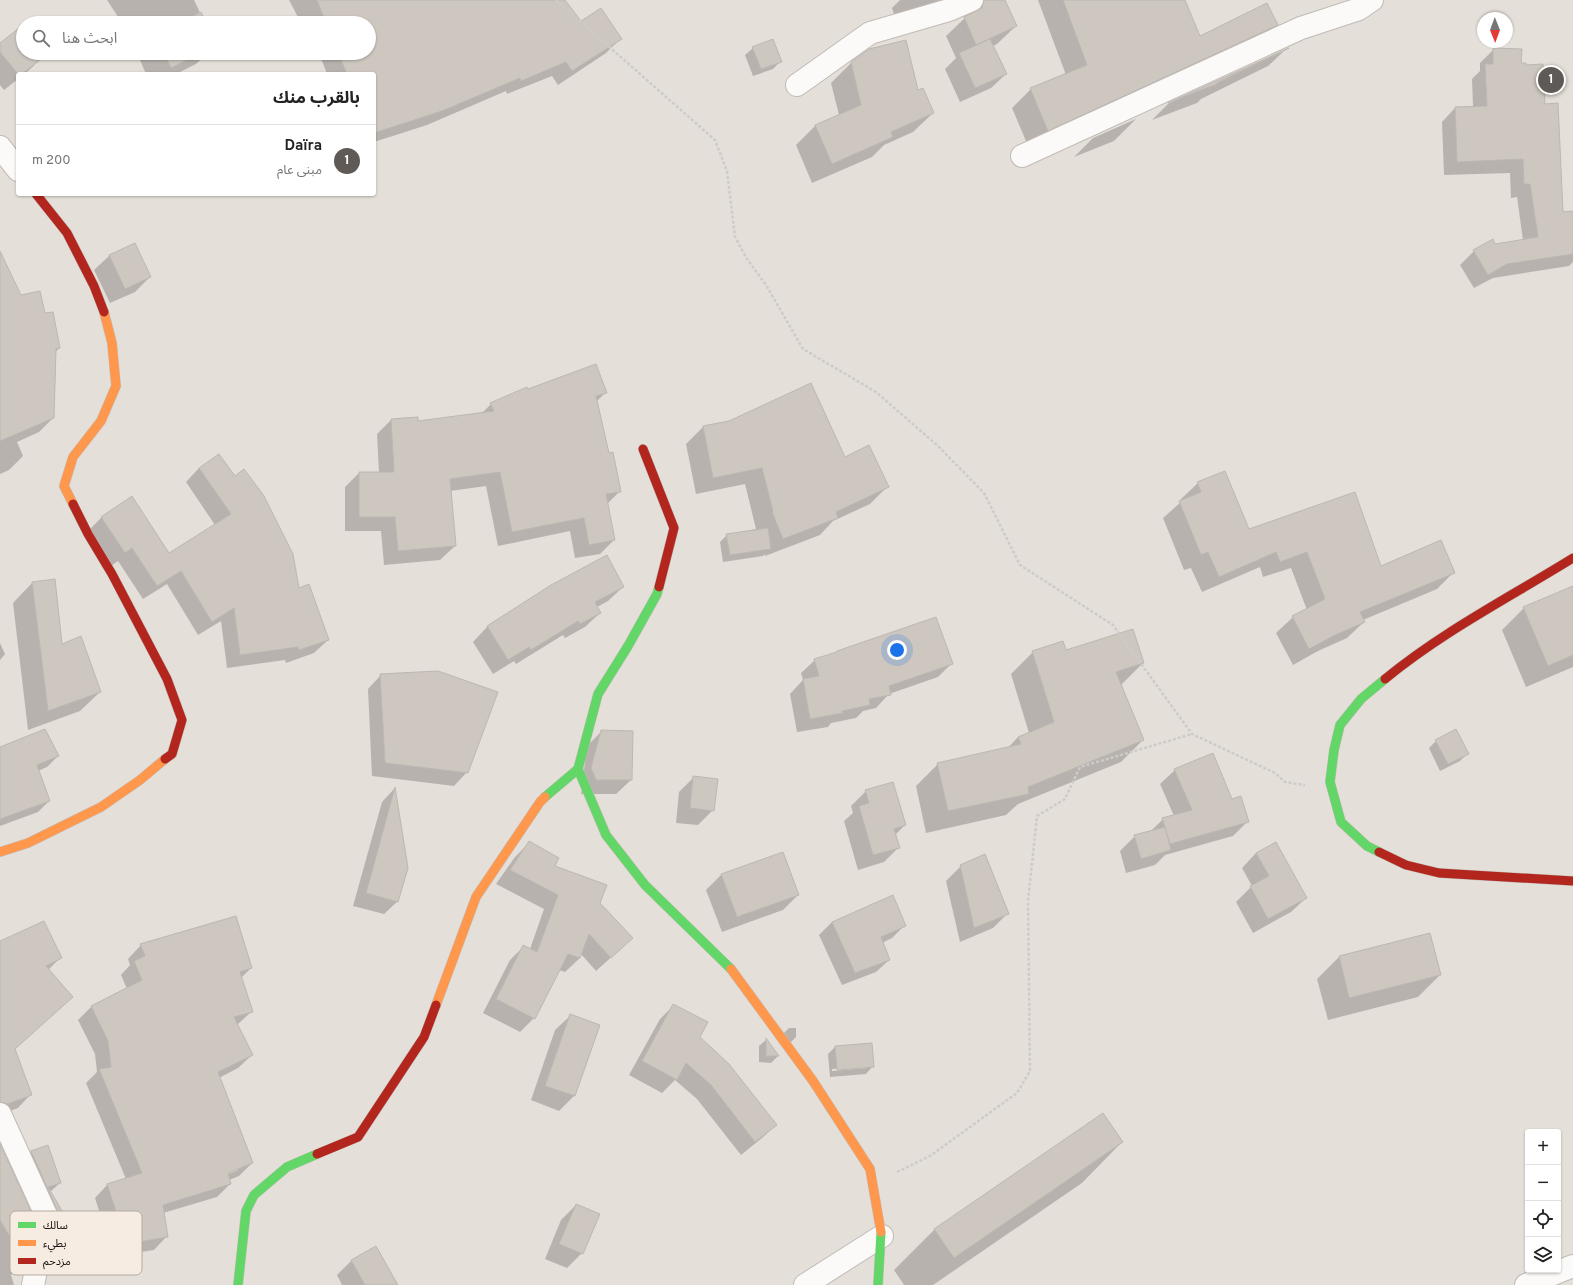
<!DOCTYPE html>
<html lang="ar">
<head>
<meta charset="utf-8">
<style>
  :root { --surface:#fff; --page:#f6f6f6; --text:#222; --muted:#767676; --line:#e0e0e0; --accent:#5f5a56 }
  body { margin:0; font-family:Overpass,"Noto Sans Arabic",sans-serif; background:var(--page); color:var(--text); direction:rtl }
  .controls { position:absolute; right:12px; bottom:12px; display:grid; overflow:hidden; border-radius:4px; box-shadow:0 1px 3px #0004 }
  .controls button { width:36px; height:36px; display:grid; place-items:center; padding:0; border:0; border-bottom:1px solid var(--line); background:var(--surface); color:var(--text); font:20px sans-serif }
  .compass { position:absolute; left:1477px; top:12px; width:36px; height:36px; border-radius:50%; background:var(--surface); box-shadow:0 1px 3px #0004; rotate:179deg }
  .you { position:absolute; left:897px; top:650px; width:14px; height:14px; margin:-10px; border:3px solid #fff; border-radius:50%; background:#1a73e8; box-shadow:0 0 0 6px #1a73e833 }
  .badge { display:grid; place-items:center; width:26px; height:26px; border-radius:50%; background:var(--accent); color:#fff; font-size:13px; font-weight:700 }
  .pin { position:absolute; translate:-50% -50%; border:2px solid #fff; box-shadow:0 1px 4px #0006 }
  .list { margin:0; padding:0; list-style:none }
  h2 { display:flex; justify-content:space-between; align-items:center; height:52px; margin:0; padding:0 16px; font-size:17px }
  h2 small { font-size:13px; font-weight:400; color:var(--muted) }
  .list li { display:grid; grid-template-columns:26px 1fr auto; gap:12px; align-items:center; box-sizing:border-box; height:72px; padding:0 16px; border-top:1px solid var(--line) }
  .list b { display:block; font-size:15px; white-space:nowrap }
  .list p { margin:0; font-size:13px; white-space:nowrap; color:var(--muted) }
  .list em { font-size:13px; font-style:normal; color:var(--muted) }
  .icon { flex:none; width:22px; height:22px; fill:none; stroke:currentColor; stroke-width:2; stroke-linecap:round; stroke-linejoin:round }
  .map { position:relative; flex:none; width:1573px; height:1285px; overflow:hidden; direction:ltr }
  .search { position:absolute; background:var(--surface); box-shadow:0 1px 3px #0004; left:16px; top:16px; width:360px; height:44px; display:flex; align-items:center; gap:10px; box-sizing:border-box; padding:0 14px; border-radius:22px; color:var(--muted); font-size:15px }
  .panel { position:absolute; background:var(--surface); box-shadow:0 1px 3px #0004; left:16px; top:72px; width:360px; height:124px; border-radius:4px; direction:rtl }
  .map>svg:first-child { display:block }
  .shadow { fill:#0003; fill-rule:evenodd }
  .building { fill:#cec7c0; stroke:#bcb7b2 }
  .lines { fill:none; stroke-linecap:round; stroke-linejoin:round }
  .street-casing { stroke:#c0bbb6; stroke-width:24 }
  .fast-casing { stroke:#c0bbb6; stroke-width:10 }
  .slow-casing { stroke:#c0bbb6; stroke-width:10 }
  .jam-casing { stroke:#c0bbb6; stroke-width:10 }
  .path { stroke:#cdcbca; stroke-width:2.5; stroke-dasharray:3 2; stroke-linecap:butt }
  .street { stroke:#fbfaf9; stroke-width:22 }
  .fast { stroke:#63d668; stroke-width:9 }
  .slow { stroke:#ff974d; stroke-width:9 }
  .jam { stroke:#b3261e; stroke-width:9 }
  .key { fill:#f7ece1; stroke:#b4aba2; stroke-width:1 }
  .key-label { font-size:11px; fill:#171310 }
</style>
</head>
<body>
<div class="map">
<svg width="1573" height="1285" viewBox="0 0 1573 1285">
  <rect width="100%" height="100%" fill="#e5dfd9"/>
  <g class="shadow">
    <path d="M107,0H194L205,23H122Z"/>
    <path d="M289,0H563L580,22L620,39L606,53L558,85L552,76L507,94L506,91L427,125L374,142V74H327L319,53H369V23H307L304,16L299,19Z"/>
    <path d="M900,0H1004L1016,26L997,44L993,46L1006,74L991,88L960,102L945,69L956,58L946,36L966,17V14L897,24L892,8Z"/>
    <path d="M1038,0H1184L1199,37L1276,25L1258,43L1029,148L1012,108L1031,89L1066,75Z"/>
    <path d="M23,26V53H47L25,74H18V79L4,90L0,85V44Z"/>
    <path d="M753,48L780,62L773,69L753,76L745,55Z"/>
    <path d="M1494,49L1520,64L1544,105L1562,213L1573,212V262L1569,266L1493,278L1474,288L1460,265L1474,251L1492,241L1495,245L1523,240L1517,197L1511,198L1510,173L1444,175L1442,122L1455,108L1473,107L1472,79L1480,71V63Z"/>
    <path d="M870,50L917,91L933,113L913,132L884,145L872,157L812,183L796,145L815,126L839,115L831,83L851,63Z"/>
    <path d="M1284,51L1268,66L1201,99L1197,103L1152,120L1168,104Z"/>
    <path d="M137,53H208L196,64L176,74H146Z"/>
    <path d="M1136,119L1114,141L1074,157L1093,138Z"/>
    <path d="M134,244L150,277L135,292L110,303L94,270L109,256Z"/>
    <path d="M0,262L20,297L44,314L59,348L55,353L53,418L39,432L17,442L23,456L9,470L0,474Z"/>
    <path d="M528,390L606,392L597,401L608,454L620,491L607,504L614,540L600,554L575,558L570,531L498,546L486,486L450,491L455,546L440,560L384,565L381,531H345V487L359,473H379L377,434L391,420L417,422L481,414L491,404Z"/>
    <path d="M703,427L888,486L870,504L833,521L820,535L765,556V554L763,556L723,562L720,542L727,535L756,529L745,484L696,494L686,444Z"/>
    <path d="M199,468L298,589L328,640L314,653L286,663L285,660L227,668L221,621L198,635L167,584L143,599L118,561L111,566L88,531L101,518L132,497L168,554L215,525L186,482Z"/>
    <path d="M1198,483L1249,530L1381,567L1453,573L1437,589L1363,620L1364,622L1347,638L1318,651L1293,665L1276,633L1293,617L1307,610L1291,568L1263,577L1260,567L1202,592L1191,568L1184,570L1163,518L1182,501L1181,499Z"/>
    <path d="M32,583L61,645L100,692L80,711L28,730L13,603Z"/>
    <path d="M552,586L623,587L608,601L597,607L600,613L585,627L565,638L563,635L516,664L514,661L493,674L473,642L487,627Z"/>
    <path d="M1573,587V667L1526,687L1502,630L1524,608Z"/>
    <path d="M0,643L5,654L0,660Z"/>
    <path d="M1033,652H1066L1143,663L1121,685L1143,740L1121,762L1018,804L1006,815L926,833L916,786L938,764L1008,748L1018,737L1029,733L1011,674Z"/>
    <path d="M815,660L951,664L938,677L889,694L876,708L863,711L856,718L831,723L828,727L797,732L790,694L803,680L801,673Z"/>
    <path d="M381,675L467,772L454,786L372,776L368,689Z"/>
    <path d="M602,731L631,780L616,794H581L587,746Z"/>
    <path d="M1436,741L1467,754L1460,761L1440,771L1429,748Z"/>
    <path d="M0,748L58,756L47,767L38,771L49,801L38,812L0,826Z"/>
    <path d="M1175,770L1232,800L1248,821L1233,836L1165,855L1155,865L1126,873L1120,851L1135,836L1150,832L1163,819L1174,816L1160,784Z"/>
    <path d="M694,777L713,810L698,825L676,823L679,792Z"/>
    <path d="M394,789L407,868L398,901L384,914L353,906L382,802Z"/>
    <path d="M866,791L905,825L895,835L899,847L884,862L858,870L844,821L853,813L851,806Z"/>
    <path d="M529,843L553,867L599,903L617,952L596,971L581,954L580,958L565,972L559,970L534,1018L520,1032L483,1013L510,960L524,946L530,949L544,909L496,884L515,857Z"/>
    <path d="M782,853L798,895L783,910L722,932L706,890L721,875Z"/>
    <path d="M1256,853L1306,898L1291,912L1253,933L1236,902L1252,886L1242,868Z"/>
    <path d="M961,866L1008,913L993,928L960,942L946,881Z"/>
    <path d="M832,922L905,925L892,938L882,943L889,960L876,972L842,985L819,935Z"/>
    <path d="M0,942L60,958L48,970L72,997L14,1050L31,1094L18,1108L0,1115Z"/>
    <path d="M141,945L251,968L241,978L252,1011L237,1025L252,1055L238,1068L219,1078L252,1163L239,1176L229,1180L230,1184L217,1197L163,1213L167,1236L154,1250L120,1255L116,1230L106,1233L95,1198L108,1184L126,1179L86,1083L97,1072L95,1054L78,1020L91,1007L127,989L121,975L130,965L128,959ZM238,1168V1170L223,1176V1174Z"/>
    <path d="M1339,957L1440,975L1418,997L1328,1020L1317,979Z"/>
    <path d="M674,1005L698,1037L776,1125L762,1138L741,1155L697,1099L675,1080L662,1093L629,1075L660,1019Z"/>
    <path d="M570,1016L599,1025L574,1096L559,1111L531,1100L555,1030Z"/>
    <path d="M789,1028H796V1037L789,1044L782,1035Z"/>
    <path d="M766,1040L778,1056L771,1063L759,1062V1046Z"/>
    <path d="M835,1047L873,1066L866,1074L830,1077L828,1054ZM867,1066V1068L832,1071V1069Z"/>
    <path d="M1122,1142L1082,1183L933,1285H904L894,1270L935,1229Z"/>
    <path d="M0,1147L33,1219L24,1262L11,1275L14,1285H0Z"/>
    <path d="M47,1147L60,1183L50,1192L74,1232L59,1247L40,1259L45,1235L16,1167L31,1152Z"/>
    <path d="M576,1205L582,1253L567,1268L545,1259L561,1220Z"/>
    <path d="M351,1261L387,1285H342L337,1275Z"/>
  </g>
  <g class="building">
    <path d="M317,0H565L581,21L601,8L622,39L572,71L566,62L521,81L520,78L442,111L374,133V74H347L338,53H369V23H326Z"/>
    <path d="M984,0H1005L1017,26L976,45L964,17L982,8Z"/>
    <path d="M1063,0H1185L1200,36L1267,3L1278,25L1048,131L1030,88L1087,65Z"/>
    <path d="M201,12L206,23H178Z"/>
    <path d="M23,25V53H49L22,74H18L0,52V43Z"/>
    <path d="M773,39L782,62L761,69L752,47Z"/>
    <path d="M990,39L1007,74L975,88L959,53Z"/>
    <path d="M906,40L918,90L923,88L934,113L891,132L893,137L832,164L815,125L861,105L851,62L869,49Z"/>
    <path d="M1289,48L1217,83V84L1168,103Z"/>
    <path d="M1493,48L1522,49L1521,63H1526V65L1543,64L1545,104L1558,103L1563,212L1573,211V254L1507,264L1488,275L1473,250L1493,239L1495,244L1538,237L1530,184H1524L1523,159L1457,162L1455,107L1487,106L1485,64H1493Z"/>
    <path d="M164,53H201L171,68Z"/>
    <path d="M135,243L151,277L125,289L109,255Z"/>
    <path d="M0,251L21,295L40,291L45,313L53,312L60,348L56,349L54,418L0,441Z"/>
    <path d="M596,364L607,393L596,396L609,453L613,452L621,492L606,494L615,540L589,545L584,518L512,532L500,472L450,479L456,546L398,551L395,517H359V472H394L391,419L418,417V421L494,411L490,403L527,387L528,389Z"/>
    <path d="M811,383L845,457L869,445L889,487L836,512L838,518L783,539L772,512L773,511L762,468L713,478L703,426L729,421Z"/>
    <path d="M219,454L235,476L244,469L264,496L293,554L299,588L309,584L329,640L299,650L298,647L240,655L234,608L212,622L181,571L157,586L132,548L125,553L101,517L132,496L169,553L231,514L199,468Z"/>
    <path d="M1225,471L1249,529L1355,492L1381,566L1441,540L1455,573L1360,612L1365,622L1335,635L1309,649L1292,616L1325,599L1307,552L1280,562L1276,552L1219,577L1208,552L1201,555L1179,501L1201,492L1197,482Z"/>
    <path d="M768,528L771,549L730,555L726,534Z"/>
    <path d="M607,555L624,587L595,602L601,613L580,624L578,621L531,650L529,647L508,660L487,626L551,585Z"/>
    <path d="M55,579L62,644L81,636L101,692L48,711L32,582Z"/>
    <path d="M1573,586V655L1548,666L1523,607Z"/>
    <path d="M936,617L953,664L889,686L891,695L869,699L870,705L842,711L843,713L810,719L803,679L819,676L814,659L837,652V651Z"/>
    <path d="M1133,629L1144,663L1116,672L1144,740L1028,787L1029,794L948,811L937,763L1021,744L1018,737L1054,722L1032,651L1063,641L1066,650Z"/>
    <path d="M438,671L498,692L468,773L385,763L380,674Z"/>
    <path d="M45,729L59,756L37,765L50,801L0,819V747Z"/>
    <path d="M1456,729L1469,754L1448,764L1435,740Z"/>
    <path d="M601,730L633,731L632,780H596L591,768Z"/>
    <path d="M1213,753L1232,799L1241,796L1249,822L1170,844L1162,818L1192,810L1174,769Z"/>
    <path d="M693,776L718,779L714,811L690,808Z"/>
    <path d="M893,782L906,825L894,829L900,848L873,855L859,806L869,803L865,790Z"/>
    <path d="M395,787L408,868L398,902L366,893Z"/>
    <path d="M1165,827L1171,850L1141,859L1134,835Z"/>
    <path d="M529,841L559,858L555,866L607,885L600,903L633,938L611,958L589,934L580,958L568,954L535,1019L496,999L523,945L537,952L558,895L510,870Z"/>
    <path d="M1276,842L1307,898L1268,919L1250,886L1269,876L1256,853Z"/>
    <path d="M783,852L799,895L737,917L721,874Z"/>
    <path d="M985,854L1009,914L974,928L960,865Z"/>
    <path d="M893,895L906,926L881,937L890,960L855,973L832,922Z"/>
    <path d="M236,916L252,968L240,972L253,1012L234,1017L253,1055L218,1072L253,1163L228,1173L231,1184L163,1205L168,1237L133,1243L129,1218L119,1221L107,1184L142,1173L99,1069L111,1067L108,1041L91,1006L142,980L134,961L145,956L140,944Z"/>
    <path d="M44,921L62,958L46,966L73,997L15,1049L32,1095L8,1104L0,1102V941Z"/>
    <path d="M1430,933L1441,975L1349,998L1339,956Z"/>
    <path d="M673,1004L708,1022L700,1037L729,1064L777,1125L755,1142L711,1085L686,1063L677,1080L642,1061Z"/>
    <path d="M570,1014L600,1025L575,1096L545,1086Z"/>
    <path d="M766,1038L779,1056H766Z"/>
    <path d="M872,1043L874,1067L837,1070L835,1046Z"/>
    <path d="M1103,1113L1123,1142L954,1258L934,1229Z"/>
    <path d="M0,1144L34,1218L25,1262L0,1220Z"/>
    <path d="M48,1145L61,1183L48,1187L75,1233L54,1245L59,1220L58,1212L31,1151Z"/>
    <path d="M576,1204L600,1214L583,1254L559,1244Z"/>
    <path d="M376,1246L398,1285H365L351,1260Z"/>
  </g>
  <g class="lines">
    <defs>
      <g id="street">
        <path d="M797,85L870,33L949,10L972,0"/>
        <path d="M0,147L18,170"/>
        <path d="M1022,156L1301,28L1359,9L1372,0"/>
        <path d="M0,1114L47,1217L33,1285"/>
        <path d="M805,1285L882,1236"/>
        <path d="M1526,1285L1573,1266"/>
      </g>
      <g id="fast">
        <path d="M578,769L606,835L645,885L731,969"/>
        <path d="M545,797L578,769L598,694L628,646L657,594L659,587"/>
        <path d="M1379,852L1367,846L1341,822L1330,782L1334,750L1340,725L1361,699L1385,679"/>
        <path d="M238,1285L246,1211L254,1195L287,1167L317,1154"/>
        <path d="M878,1285L881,1232"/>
      </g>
      <g id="slow">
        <path d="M73,504L64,486L73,457L101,421L116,386L112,343L104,312"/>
        <path d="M0,852L28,843L101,807L140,780L165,759"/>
        <path d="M731,969L813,1081L870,1169L881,1232"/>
        <path d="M436,1005L476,897L540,802L545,797"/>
      </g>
      <g id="jam">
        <path d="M36,194L67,233L94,286L104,312"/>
        <path d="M643,449L674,528L659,587"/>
        <path d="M73,504L88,534L112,574L167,679L182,720L172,754L165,759"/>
        <path d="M1385,679C1442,632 1510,597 1573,558"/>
        <path d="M1379,852L1406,865L1439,873L1573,881"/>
        <path d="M317,1154L358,1137L424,1037L436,1005"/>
      </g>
    </defs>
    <use href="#street" class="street-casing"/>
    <use href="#fast" class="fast-casing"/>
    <use href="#slow" class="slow-casing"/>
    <use href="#jam" class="jam-casing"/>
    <g class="path">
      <path d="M556,0L715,140L727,171L735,237L747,259L766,285L803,349L876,392L938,446L984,493L1020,565L1113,625L1192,734L1275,773L1285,782L1305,785"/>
      <path d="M897,1172L930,1156L1017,1093L1030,1071L1028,901L1037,816L1065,799L1080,767L1192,734"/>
    </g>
    <use href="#street" class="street"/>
    <use href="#fast" class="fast"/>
    <use href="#slow" class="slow"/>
    <use href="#jam" class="jam"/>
  </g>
  <rect x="10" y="1211" width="132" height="64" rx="6" class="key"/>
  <rect x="18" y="1222" width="18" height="6" fill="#63d668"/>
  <rect x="18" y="1240" width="18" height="6" fill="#ff974d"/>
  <rect x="18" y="1258" width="18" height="6" fill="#b3261e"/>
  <g class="key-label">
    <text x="43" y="1229">سالك</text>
    <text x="43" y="1247">بطيء</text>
    <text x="43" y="1265">مزدحم</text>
  </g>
</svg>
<div class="controls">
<button>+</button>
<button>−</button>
<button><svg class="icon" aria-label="locate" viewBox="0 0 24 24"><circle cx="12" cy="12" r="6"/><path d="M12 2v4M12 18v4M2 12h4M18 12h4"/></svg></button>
<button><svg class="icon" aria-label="layers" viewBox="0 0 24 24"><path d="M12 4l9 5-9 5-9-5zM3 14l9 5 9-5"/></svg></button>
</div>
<svg class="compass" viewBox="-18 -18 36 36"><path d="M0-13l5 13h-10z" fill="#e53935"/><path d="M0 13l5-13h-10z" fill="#767676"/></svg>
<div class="you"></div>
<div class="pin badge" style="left:1551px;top:80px">1</div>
<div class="search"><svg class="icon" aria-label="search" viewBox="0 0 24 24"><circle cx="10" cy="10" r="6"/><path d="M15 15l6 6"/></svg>ابحث هنا</div>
<section class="panel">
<h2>بالقرب منك<small></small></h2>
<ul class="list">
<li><span class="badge">1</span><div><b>Daïra</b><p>مبنى عام</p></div><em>200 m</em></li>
</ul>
</section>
</div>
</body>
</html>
